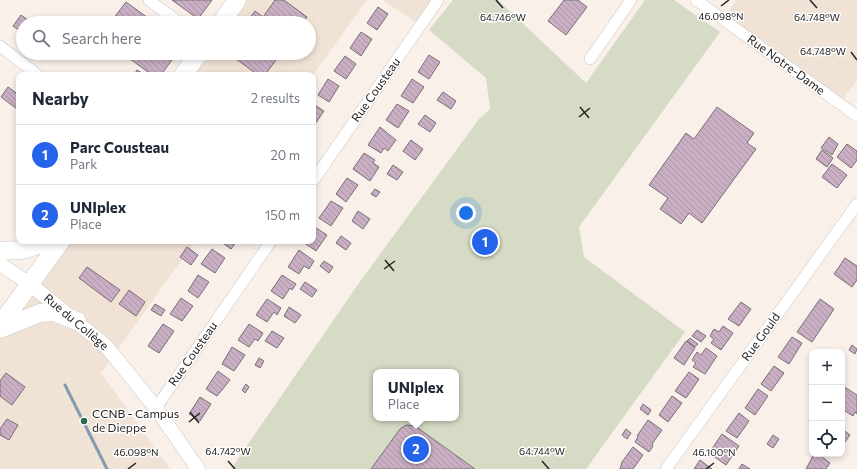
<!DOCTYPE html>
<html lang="en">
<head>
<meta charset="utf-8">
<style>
  :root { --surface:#fff; --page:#f2f2f3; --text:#1f2937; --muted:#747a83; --line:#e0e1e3; --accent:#2563eb }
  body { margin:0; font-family:Commissioner,sans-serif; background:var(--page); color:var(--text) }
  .controls { position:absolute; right:12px; bottom:12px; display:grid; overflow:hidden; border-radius:8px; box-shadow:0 2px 6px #0003 }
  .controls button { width:36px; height:36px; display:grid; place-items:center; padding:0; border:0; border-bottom:1px solid var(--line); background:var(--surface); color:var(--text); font:20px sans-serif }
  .you { position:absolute; left:466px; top:213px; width:14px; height:14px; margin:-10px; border:3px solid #fff; border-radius:50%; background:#1a73e8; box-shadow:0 0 0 6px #1a73e833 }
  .badge { display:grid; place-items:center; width:26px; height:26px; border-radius:50%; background:var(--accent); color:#fff; font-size:13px; font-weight:700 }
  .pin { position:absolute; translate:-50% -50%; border:2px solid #fff; box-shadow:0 1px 4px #0006 }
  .popup { position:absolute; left:373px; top:369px; width:86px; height:52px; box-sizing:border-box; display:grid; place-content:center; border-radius:8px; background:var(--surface); filter:drop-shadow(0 1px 3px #0005); font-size:13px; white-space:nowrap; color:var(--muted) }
  .popup b { font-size:15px; color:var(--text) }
  .popup::after { content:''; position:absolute; left:50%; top:100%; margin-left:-8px; border:8px solid transparent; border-top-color:var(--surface) }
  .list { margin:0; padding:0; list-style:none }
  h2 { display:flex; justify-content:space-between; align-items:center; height:52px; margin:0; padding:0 16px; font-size:17px }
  h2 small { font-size:13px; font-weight:400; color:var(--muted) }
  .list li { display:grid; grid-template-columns:26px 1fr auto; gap:12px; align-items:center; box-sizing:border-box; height:60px; padding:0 16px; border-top:1px solid var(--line) }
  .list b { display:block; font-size:15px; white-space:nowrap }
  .list p { margin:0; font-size:13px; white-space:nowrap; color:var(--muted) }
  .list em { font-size:13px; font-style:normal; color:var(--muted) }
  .icon { flex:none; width:22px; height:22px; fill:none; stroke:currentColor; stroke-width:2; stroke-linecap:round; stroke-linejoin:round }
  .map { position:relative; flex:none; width:857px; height:469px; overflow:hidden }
  .search { position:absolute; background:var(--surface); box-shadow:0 2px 6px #0003; left:16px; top:16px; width:300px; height:44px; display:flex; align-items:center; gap:10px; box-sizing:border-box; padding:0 14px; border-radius:22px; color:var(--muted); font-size:15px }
  .panel { position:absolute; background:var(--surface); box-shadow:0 2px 6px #0003; left:16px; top:72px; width:300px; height:172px; border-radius:8px }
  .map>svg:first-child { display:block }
  .built { fill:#f1e2d6 }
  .green { fill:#d5dbc5; fill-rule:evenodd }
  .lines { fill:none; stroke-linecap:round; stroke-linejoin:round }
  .stream { stroke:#819bb0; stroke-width:3 }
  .building { fill:url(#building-back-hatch); stroke:#777076 }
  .minor-casing { stroke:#cdc5bf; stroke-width:12 }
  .tertiary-casing { stroke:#cdc5bf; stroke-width:15 }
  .primary-casing { stroke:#cdc5bf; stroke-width:19 }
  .minor { stroke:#fff; stroke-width:11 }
  .tertiary { stroke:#fff; stroke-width:14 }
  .primary { stroke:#fff; stroke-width:18 }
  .ticks { fill:none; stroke:#262321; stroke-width:1.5 }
  .poi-dot { fill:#2d6852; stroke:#fff; stroke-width:1.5 }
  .labels { text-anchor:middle; stroke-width:3; stroke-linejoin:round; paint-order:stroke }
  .street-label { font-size:12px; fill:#262321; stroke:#fff }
  .poi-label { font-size:12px; fill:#262321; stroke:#fff; text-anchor:start }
  .ticks-label { font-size:10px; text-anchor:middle; fill:#262321; stroke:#fff; stroke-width:3; stroke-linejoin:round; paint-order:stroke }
</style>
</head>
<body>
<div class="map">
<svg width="857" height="469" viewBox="0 0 857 469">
  <defs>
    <pattern id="building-back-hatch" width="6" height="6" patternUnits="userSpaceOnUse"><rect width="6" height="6" fill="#caafc4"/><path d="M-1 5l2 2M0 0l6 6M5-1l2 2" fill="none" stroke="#ad96a8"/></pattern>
  </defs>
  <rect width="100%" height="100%" fill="#f9f0ea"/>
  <g class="built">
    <path d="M237,0H367L313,75H183L199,53H309V23H221Z"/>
    <path d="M383,0H445L424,28Z"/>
    <path d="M736,0H857V80L839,104L723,19Z"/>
    <path d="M61,241H195L101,373L170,469H0V325Z"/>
  </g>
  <path class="green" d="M453,0H498L586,83L645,0H674L720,32L579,227L584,257L685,332L586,469H231L359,283L479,119L490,109L486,78L429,30ZM376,372H456V418H376Z"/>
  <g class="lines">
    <path class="stream" d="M65,385L107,469"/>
  </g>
  <g class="building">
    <path d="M172,0H212L198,19Z"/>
    <path d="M275,0H284L307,17L302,23H246L255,11L263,17Z"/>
    <path d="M564,0H578L587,7L566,35L548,21Z"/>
    <path d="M126,2L155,23H110Z"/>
    <path d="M378,7L388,14L377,30L367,23Z"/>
    <path d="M21,15L32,23H23V33L13,26Z"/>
    <path d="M361,32L372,39L361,56L350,48Z"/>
    <path d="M122,53H177L161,75H152Z"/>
    <path d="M228,53H281L265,75H258Z"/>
    <path d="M429,55L440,62L429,79L418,72Z"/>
    <path d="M345,56L356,64L346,79L334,71Z"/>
    <path d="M137,70L145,75H134Z"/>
    <path d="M328,79L339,86L329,102L318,95Z"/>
    <path d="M412,79L424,87L413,103L401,96Z"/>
    <path d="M8,87L19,95L17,109L1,97Z"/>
    <path d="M443,92L456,101L451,109L437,100Z"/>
    <path d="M313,104L324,111L313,127Z"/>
    <path d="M397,104L409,111L398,128L386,120Z"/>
    <path d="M717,107L754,133L747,143L756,149L702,223L689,213L681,224L660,209L668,198L649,185L686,133L694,139Z"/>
    <path d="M425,115L436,123L430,132L418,124Z"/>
    <path d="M380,127L396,140L388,151L384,148L381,153L368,145Z"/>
    <path d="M829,137L838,144L832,155L821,148Z"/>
    <path d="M411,140L423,149L415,160L403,151Z"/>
    <path d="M847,144L857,151V160L851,168L837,157Z"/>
    <path d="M822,150L833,158L827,167L816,159Z"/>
    <path d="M364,153L375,160L373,163L379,167L370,181L353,169Z"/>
    <path d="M832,164L847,175L837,188L822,177Z"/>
    <path d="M393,165L403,172L397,180L387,174Z"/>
    <path d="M347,178L358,185L346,202L336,194Z"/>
    <path d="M375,189L380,192L376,197L371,194Z"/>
    <path d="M331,201L343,208L331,226L319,218Z"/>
    <path d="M358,211L370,219L363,229L352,221Z"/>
    <path d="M313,226L327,235L316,251L303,242L313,241Z"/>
    <path d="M341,236L351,243L346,250L336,243Z"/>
    <path d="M220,241H237L231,249Z"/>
    <path d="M187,247L198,255L191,265L180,257Z"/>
    <path d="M212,249L225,258L215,273L201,264Z"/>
    <path d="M299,250L314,261L309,269L304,266L299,274L288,267Z"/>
    <path d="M845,258L857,266V280L852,287L834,274Z"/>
    <path d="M324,261L333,267L329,273L320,266Z"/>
    <path d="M87,267L120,290L111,302L79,278Z"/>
    <path d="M198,275L209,282L198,298L188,291Z"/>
    <path d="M282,275L296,284L292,290L290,288L283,299L271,291Z"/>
    <path d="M305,282L317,290L312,297L300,289Z"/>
    <path d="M129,290L145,302L136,316L119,304Z"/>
    <path d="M181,298L193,306L182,321L170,314Z"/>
    <path d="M267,299L281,308L277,315L274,312L267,322L256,315Z"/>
    <path d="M820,299L834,309L812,342L797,332Z"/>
    <path d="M741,302L751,309L739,326L728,319Z"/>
    <path d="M155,304L165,310L161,316L151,310Z"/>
    <path d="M289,307L301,315L295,323L284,316Z"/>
    <path d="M163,324L174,331L159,353L148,346Z"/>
    <path d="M249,324L263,333L258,341L255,339L249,347L238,340Z"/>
    <path d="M723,326L733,333L721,350L711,343L714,339L710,336L714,329L719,332Z"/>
    <path d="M697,330L706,336L701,342L692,336Z"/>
    <path d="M272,331L284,338L277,348L265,341Z"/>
    <path d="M792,337L802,343L789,364L778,357Z"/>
    <path d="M690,338L698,344L695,347L687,341Z"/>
    <path d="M686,341L695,348L684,365L674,358Z"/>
    <path d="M852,345L857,349L855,354L849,350Z"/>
    <path d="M232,347L245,355L234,371L222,364Z"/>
    <path d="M706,348L717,356L705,374L693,367L696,363L692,360L697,352L701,355Z"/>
    <path d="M259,358L264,361L260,368L255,365Z"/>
    <path d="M774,366L784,373L771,391L761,384Z"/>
    <path d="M218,371L230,380L217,396L206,389Z"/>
    <path d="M689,372L699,379L686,398L675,391Z"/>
    <path d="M6,373L25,387L12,405L0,396V381Z"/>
    <path d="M246,384L249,387L245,393L242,390Z"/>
    <path d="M843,386L857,395V414L855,412L853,416L842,409Z"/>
    <path d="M758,389L768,396L755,415L745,408Z"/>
    <path d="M672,396L682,403L668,422L659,415Z"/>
    <path d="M200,397L211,404L200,421L189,414Z"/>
    <path d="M643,404L651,410L648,415L640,409Z"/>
    <path d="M739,413L749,421L737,438L726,431Z"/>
    <path d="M7,419L18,425L9,440L0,435V429Z"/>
    <path d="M648,420L662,430L652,444L653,446L649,452L635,442L638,437L637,436Z"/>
    <path d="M406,425L415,426L475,469H371L400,429Z"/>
    <path d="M626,429L631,433L627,439L622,435Z"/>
    <path d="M842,429L850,435L842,446Z"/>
    <path d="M722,434L739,446L726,465L709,453Z"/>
    <path d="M773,435L779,439L773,448L767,444Z"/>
    <path d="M633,447L643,455L633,469H620L622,462Z"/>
    <path d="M814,454H818L830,463L826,469H806Z"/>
    <path d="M700,460L712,469H694Z"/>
    <path d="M742,464L750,469H739Z"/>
  </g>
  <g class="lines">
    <defs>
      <g id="minor">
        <path d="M149,0L180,23"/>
        <path d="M696,0L857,116"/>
        <path d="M0,46L38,75"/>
        <path d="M590,59L631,0"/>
        <path d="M313,181L438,0"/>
        <path d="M156,408L271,241"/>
        <path d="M666,469L857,204"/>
      </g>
      <path id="tertiary" d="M0,264L30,284L106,346L156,408L198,469"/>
      <g id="primary">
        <path d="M221,23L237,0"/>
        <path d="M183,75L199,53"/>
        <path d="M0,251L23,250L50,241"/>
        <path d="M0,325L61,241"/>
        <path d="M0,329L40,313L54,312L77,321"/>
      </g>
    </defs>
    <use href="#minor" class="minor-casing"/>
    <use href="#tertiary" class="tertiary-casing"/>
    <use href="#primary" class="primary-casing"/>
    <use href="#minor" class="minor"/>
    <use href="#tertiary" class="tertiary"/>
    <use href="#primary" class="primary"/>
  </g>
  <path class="ticks" d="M496,0L503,8M810,0L817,8M721,6L729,0M851,52L857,60M580,107L589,118M579,117L590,108M385,260L394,271M384,269L395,261M190,412L199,423M189,422L200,413M228,461L235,469M542,461L549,469M128,469L136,463M706,469L714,463"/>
  <circle class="poi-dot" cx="84" cy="421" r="4"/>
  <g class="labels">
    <g class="street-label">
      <text transform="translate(786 65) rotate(36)" y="4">Rue Notre-Dame</text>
      <text transform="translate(376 90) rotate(-55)" y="4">Rue Cousteau</text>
      <text transform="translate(76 322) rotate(40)" y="4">Rue du Collège</text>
      <text transform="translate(761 337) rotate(-54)" y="4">Rue Gould</text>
      <text transform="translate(193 354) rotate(-55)" y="4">Rue Cousteau</text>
    </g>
    <g class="poi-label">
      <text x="92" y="418">CCNB - Campus<tspan x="92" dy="14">de Dieppe</tspan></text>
    </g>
  </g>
  <g class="ticks-label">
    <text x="721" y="20">46.098°N</text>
    <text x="503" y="21">64.746°W</text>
    <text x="817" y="21">64.748°W</text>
    <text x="823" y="55">64.748°W</text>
    <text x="228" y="455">64.742°W</text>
    <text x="542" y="455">64.744°W</text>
    <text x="136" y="456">46.098°N</text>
    <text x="714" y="456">46.100°N</text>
  </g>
</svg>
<div class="controls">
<button>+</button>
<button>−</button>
<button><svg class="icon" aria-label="locate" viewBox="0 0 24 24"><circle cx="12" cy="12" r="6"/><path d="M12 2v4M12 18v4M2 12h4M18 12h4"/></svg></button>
</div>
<div class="you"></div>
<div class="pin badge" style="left:485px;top:242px">1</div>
<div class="pin badge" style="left:416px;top:449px">2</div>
<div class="popup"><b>UNIplex</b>Place</div>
<div class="search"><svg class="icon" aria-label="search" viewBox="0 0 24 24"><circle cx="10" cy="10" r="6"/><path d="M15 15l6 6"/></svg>Search here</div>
<section class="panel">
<h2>Nearby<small>2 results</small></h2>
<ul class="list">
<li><span class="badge">1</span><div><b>Parc Cousteau</b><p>Park</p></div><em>20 m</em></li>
<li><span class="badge">2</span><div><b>UNIplex</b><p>Place</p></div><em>150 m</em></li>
</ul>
</section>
</div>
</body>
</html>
